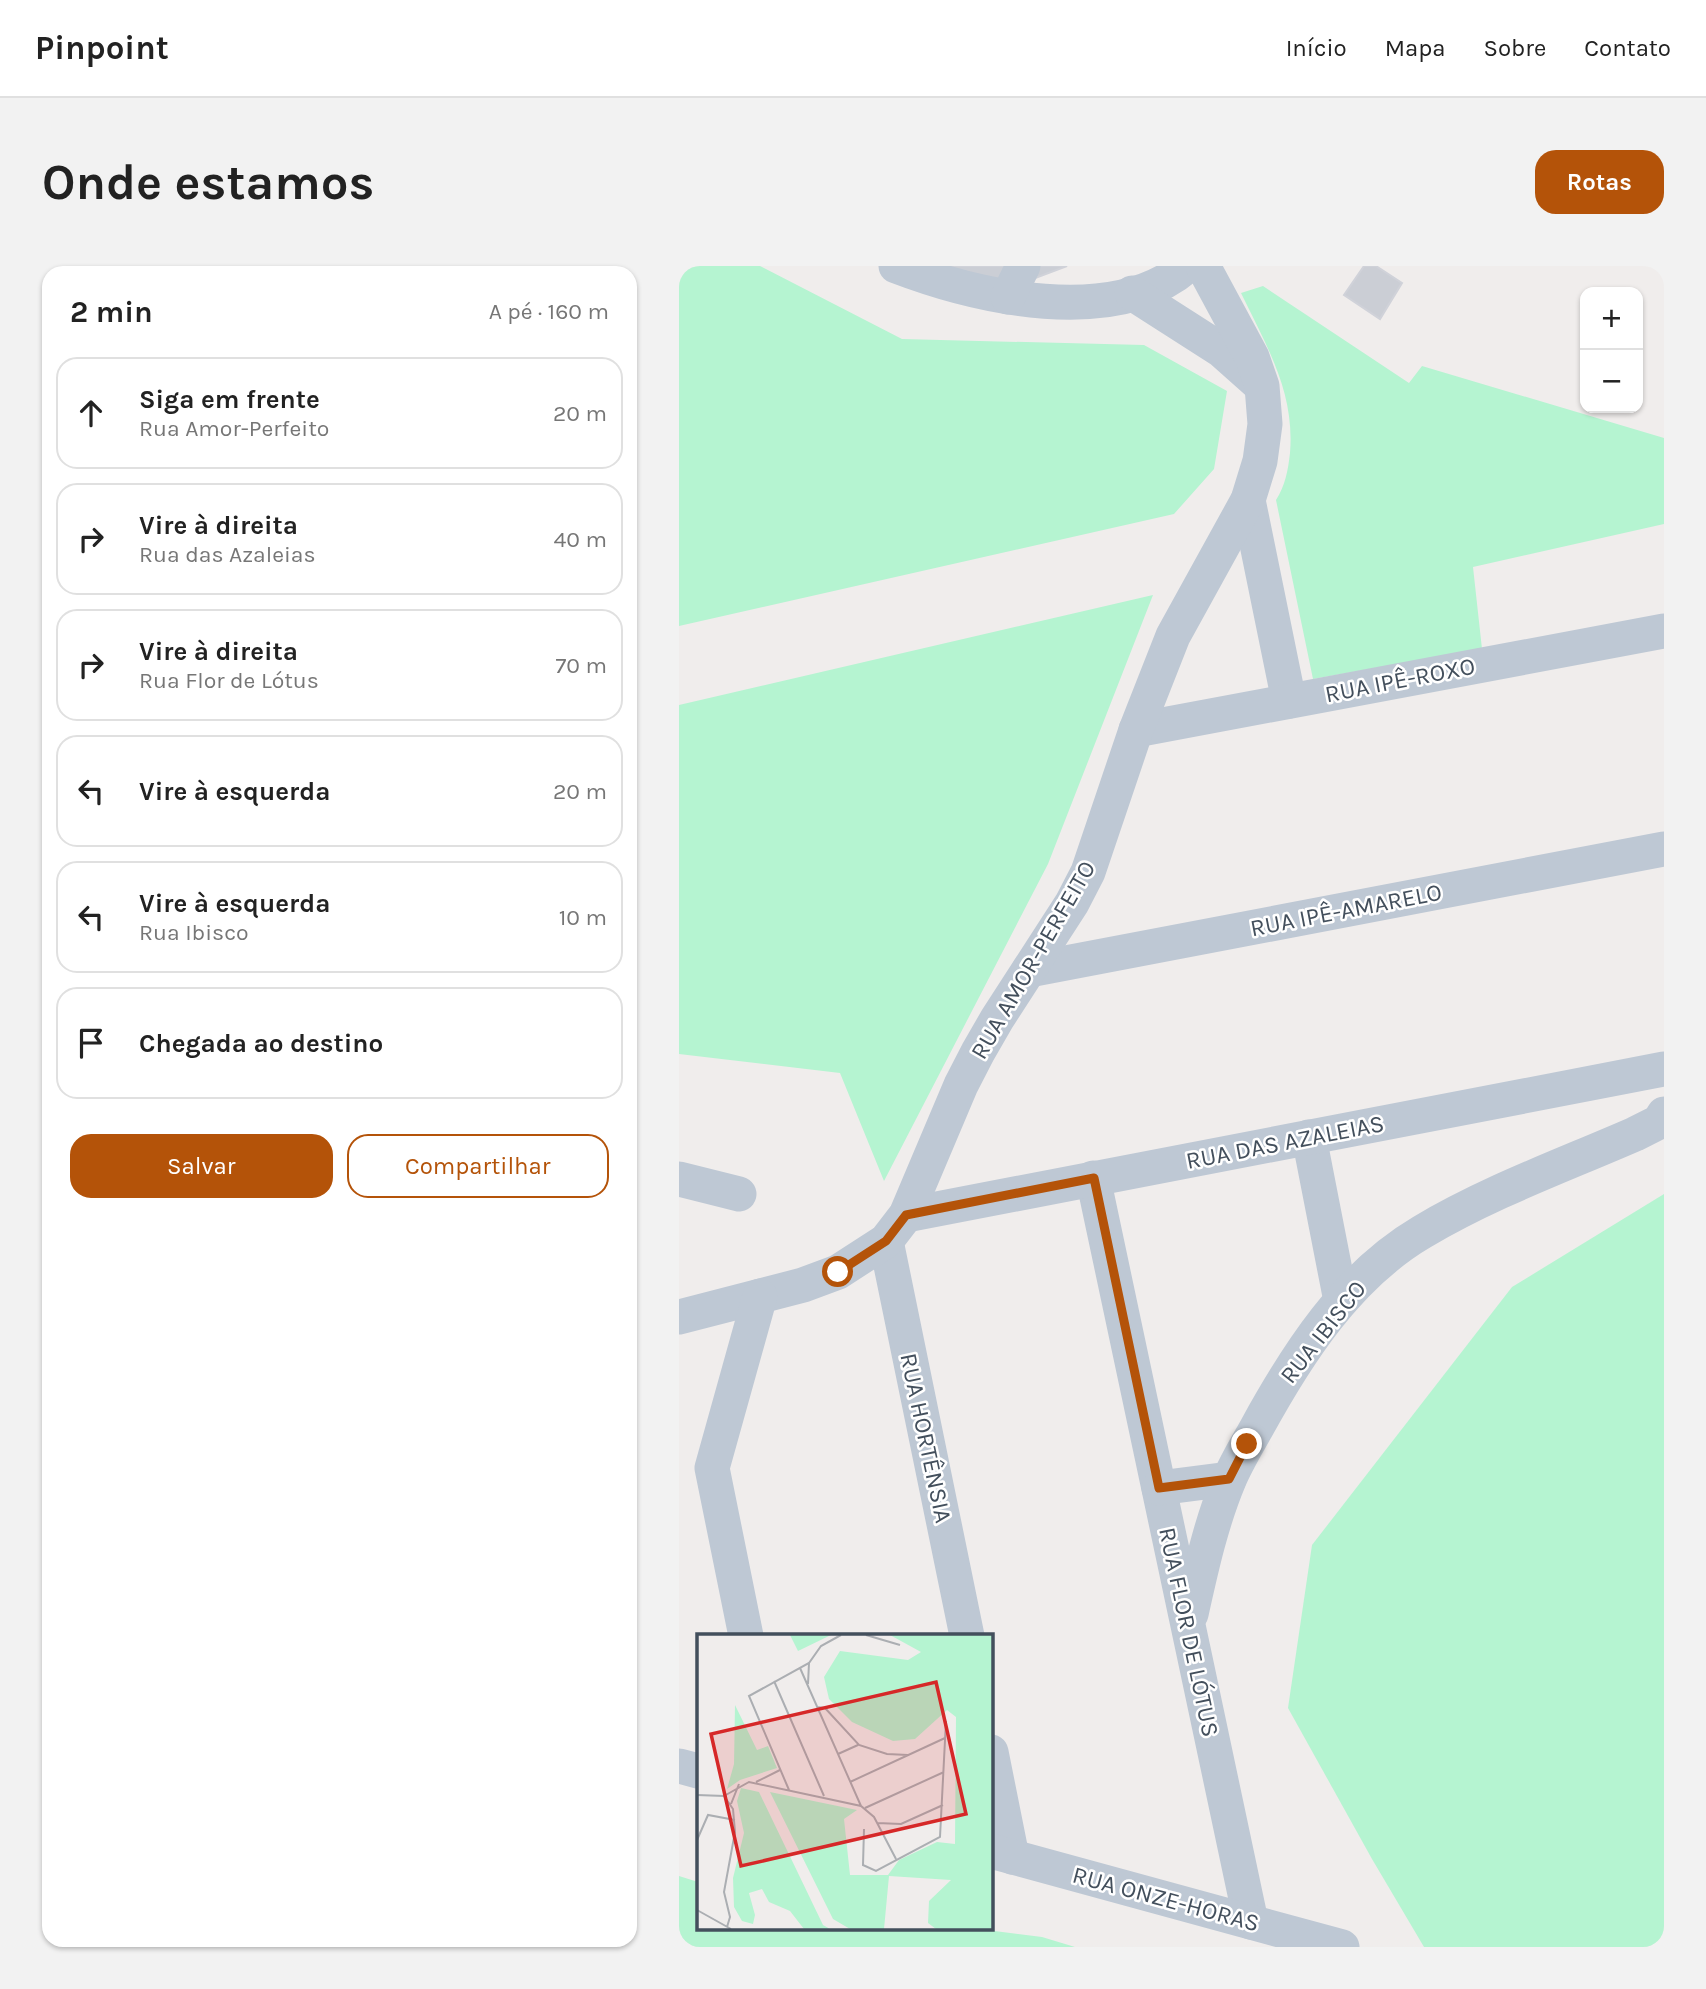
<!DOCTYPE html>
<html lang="pt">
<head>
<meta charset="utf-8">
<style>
  :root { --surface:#fff; --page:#f2f2f2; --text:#222; --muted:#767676; --line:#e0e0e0; --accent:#b45309 }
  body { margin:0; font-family:Karla,sans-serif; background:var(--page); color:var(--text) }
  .controls { position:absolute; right:21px; top:21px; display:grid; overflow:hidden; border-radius:14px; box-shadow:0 2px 5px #0004 }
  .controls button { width:63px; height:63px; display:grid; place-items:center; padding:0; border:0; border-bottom:2px solid var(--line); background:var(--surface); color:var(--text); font:35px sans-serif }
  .stop { position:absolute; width:21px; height:21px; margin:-16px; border:5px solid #b45309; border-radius:50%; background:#fff }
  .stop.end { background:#b45309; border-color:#fff; box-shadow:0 2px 7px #0008 }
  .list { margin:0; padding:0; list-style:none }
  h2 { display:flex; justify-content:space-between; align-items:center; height:91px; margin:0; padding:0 28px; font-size:30px }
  h2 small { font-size:23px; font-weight:400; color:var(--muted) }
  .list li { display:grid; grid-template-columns:46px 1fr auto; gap:21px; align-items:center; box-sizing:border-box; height:112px; margin:0 14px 14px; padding:0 14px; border:2px solid var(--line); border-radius:21px }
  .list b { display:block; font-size:26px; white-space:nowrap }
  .list p { margin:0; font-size:23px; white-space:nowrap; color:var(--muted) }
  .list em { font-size:23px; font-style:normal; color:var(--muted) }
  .actions { display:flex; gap:14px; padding:21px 28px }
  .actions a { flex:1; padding:16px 0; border:2px solid var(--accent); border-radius:21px; text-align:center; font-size:24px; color:var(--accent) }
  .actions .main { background:var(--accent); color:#fff }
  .icon { flex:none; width:38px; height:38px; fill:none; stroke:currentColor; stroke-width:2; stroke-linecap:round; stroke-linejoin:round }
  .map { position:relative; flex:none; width:985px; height:1681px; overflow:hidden; border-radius:21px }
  header { display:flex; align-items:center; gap:42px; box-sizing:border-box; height:98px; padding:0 35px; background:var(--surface); border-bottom:2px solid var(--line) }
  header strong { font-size:33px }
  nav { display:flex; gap:38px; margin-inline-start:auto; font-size:24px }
  .intro { display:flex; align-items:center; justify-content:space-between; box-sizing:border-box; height:168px; padding:0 42px }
  h1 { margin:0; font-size:49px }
  .button { padding:18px 32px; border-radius:21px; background:var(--accent); color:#fff; font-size:24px; font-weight:700 }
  main { display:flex; gap:42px; padding:0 42px }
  aside { flex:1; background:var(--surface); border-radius:21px; box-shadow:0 2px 5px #0004 }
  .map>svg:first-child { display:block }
  .green { fill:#b5f4d1 }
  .building { fill:#cbced5; stroke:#d0d2d9; stroke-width:2 }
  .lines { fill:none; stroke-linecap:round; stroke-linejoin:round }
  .minor { stroke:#bec8d4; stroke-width:35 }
  .route { stroke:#b45309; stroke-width:9 }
  .labels { text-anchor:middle; stroke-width:5; stroke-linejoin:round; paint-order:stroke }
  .street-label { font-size:24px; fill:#434f5c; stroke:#fff }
  .inset-road { fill:none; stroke:#abaeb2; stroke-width:2 }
  .view { fill:#d62828; fill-opacity:0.15; stroke:#d62828; stroke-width:3.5 }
  .inset-edge { fill:none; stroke:#434f5c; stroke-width:3.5 }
</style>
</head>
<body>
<header>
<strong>Pinpoint</strong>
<nav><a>Início</a><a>Mapa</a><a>Sobre</a><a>Contato</a></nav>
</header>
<div class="intro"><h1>Onde estamos</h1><a class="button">Rotas</a></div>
<main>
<aside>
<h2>2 min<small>A pé · 160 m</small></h2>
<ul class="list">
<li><svg class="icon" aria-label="ahead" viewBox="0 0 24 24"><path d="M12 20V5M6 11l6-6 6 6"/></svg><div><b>Siga em frente</b><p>Rua Amor-Perfeito</p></div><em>20 m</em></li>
<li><svg class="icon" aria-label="right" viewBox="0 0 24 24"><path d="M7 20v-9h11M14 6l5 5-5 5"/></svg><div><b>Vire à direita</b><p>Rua das Azaleias</p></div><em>40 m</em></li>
<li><svg class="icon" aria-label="right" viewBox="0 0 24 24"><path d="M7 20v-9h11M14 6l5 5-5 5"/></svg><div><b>Vire à direita</b><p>Rua Flor de Lótus</p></div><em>70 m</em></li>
<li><svg class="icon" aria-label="left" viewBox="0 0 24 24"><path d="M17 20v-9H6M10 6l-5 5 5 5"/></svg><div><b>Vire à esquerda</b></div><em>20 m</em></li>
<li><svg class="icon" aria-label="left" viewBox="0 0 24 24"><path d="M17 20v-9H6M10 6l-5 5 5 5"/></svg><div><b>Vire à esquerda</b><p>Rua Ibisco</p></div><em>10 m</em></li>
<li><svg class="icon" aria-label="arrive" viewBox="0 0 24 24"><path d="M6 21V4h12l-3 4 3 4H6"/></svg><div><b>Chegada ao destino</b></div></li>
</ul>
<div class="actions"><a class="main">Salvar</a><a>Compartilhar</a></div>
</aside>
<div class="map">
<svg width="985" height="1681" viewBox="0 0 985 1681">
  <rect width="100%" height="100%" fill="#f0edec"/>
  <g class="green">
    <path d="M0,0H81L223,73L465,79L548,125L535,203L495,248L0,360Z"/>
    <path d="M584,20L730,117L743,100L985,172V258L794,301L803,383L634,413L597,234C606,220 609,205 611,187C616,126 588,81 562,27Z"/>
    <path d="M474,329L369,598L205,915L161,807L0,788V439Z"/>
    <path d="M985,928V1681H745L693,1593L609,1442L633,1279L833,1021Z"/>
    <path d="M0,1610L19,1616V1662H292L363,1671L396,1681H0Z"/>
  </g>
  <g class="building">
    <path d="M239,0H388L351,14L260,10Z"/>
    <path d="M685,0H697L723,17L701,53L665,29Z"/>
  </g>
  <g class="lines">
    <g class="minor">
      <path d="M217,0C298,31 435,63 508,0"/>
      <path d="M453,27L542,84L578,116"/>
      <path d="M329,31L344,0"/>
      <path d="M569,234L610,435"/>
      <path d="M457,464L985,365"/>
      <path d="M350,704L985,583"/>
      <path d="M630,871L662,1035"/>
      <path d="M414,912L572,1656"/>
      <path d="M0,913L60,928"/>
      <path d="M227,949L985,803"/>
      <path d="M207,975L288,1370"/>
      <path d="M0,1051L124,1019L159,1006L207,975L227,949L282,819L299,786L318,753L393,637L409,606L457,464L494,370L569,234L581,195L586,158L583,120L573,91L524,0"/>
      <path d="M480,1222L550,1213"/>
      <path d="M512,1348C522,1303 532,1257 550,1214C557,1197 568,1179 577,1163C618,1088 668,1010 743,966C810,926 885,899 956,868L980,856L985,848"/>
      <path d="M67,1370L33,1202L81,1030"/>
      <path d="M312,1486L333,1591"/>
      <path d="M0,1500L19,1505"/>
      <path d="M312,1585L663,1681"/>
    </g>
  </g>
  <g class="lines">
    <path class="route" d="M159,1006L207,975L227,949L415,912L480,1222L550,1213L568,1178"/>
  </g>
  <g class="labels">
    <g class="street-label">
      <text transform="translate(721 414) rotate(-11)" y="8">RUA IPÊ-ROXO</text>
      <text transform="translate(667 644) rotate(-11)" y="8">RUA IPÊ-AMARELO</text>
      <text transform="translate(354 694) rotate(-60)" y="8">RUA AMOR-PERFEITO</text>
      <text transform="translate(606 876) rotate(-11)" y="8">RUA DAS AZALEIAS</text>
      <text transform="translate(644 1066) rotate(-52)" y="8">RUA IBISCO</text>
      <text transform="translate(247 1172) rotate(78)" y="8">RUA HORTÊNSIA</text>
      <text transform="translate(510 1366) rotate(78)" y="8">RUA FLOR DE LÓTUS</text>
      <text transform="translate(487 1633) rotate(15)" y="8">RUA ONZE-HORAS</text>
    </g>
  </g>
  <g transform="translate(18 1368)">
    <rect width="296" height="296" fill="#f0edec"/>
    <path d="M93,1H134L101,17ZM193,1H296V295H239L231,289L232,267L254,246L192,242L187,295H153L136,285L73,158L160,176L147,185L153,241H191L202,226L240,208L258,210L259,83L250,76L218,105L196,107L155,88L132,65L127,43L143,17L211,26L224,18ZM38,71L60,116L71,112L80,134L43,146L30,155L37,130ZM44,154L62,158L126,291L133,295H107L93,277L72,268L65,255L52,259L58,281L56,290L45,287L37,273L36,244L47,199L40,167Z" fill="#b5f4d1"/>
    <path class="inset-road" d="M169,1L203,11M103,34L164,172M77,47L127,162M111,50L112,29M120,73L128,74L162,111L190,120L211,121M141,120L161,111M59,148L83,136M153,148L248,104M92,156L52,62L112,29L124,12L144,1M0,161L27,162L36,175L38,198L27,258L33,283L30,293M27,162L52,148L164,172L177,183L199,225M34,170L42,150M168,174L247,138M180,189L204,190L246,171M167,195L166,231L179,237L243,203L249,87M0,206L11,181L38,186M0,276L34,295"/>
    <path class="view" d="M239,48L269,180L44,232L14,100Z"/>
    <rect width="296" height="296" class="inset-edge"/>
  </g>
</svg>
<div class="controls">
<button>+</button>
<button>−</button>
</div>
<div class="stop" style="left:159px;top:1006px"></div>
<div class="stop end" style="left:568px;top:1178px"></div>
</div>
</main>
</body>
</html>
